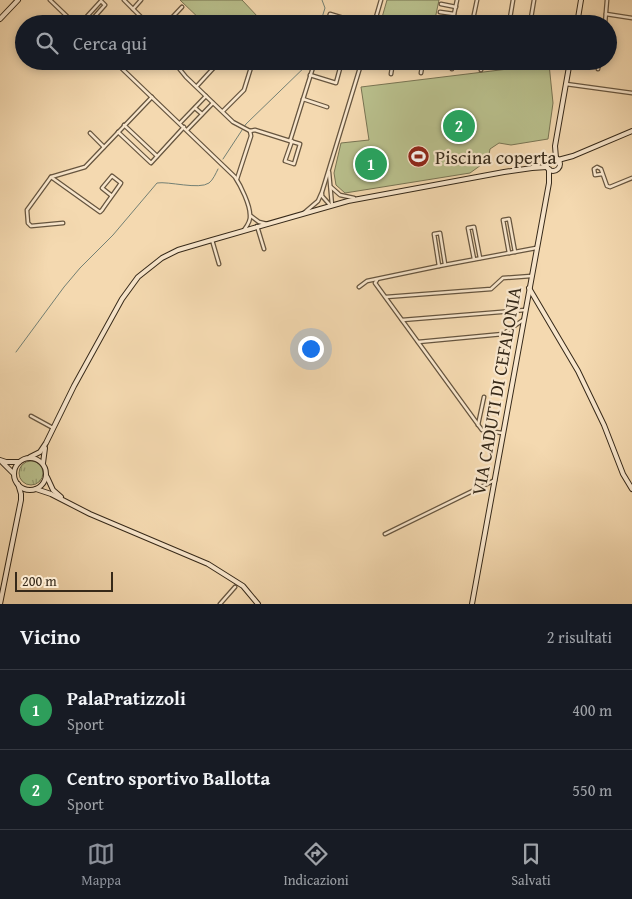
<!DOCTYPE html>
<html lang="it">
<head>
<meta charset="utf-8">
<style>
  :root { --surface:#171b24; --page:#20242c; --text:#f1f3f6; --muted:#9ea1a6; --line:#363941; --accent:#8c9099 }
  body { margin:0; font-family:"Gentium Book Plus",serif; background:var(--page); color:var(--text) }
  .scale { position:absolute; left:15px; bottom:12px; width:98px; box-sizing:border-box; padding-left:5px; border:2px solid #362919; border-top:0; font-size:14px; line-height:18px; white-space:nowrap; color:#362919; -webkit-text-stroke:4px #f8e6cc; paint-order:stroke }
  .you { position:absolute; left:310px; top:348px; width:18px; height:18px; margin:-12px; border:4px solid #fff; border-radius:50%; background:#1a73e8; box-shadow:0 0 0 8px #1a73e833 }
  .badge { display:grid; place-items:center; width:32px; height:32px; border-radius:50%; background:var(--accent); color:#fff; font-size:16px; font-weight:700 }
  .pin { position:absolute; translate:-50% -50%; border:2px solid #fff; box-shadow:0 1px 5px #0006 }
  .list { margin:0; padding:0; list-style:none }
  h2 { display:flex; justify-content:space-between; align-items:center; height:65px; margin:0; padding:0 20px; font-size:21px }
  h2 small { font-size:16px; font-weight:400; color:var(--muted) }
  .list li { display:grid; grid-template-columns:32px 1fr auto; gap:15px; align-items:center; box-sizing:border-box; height:80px; padding:0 20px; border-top:1px solid var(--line) }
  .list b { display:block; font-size:19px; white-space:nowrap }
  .list p { margin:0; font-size:16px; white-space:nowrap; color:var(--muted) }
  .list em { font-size:16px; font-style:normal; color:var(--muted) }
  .icon { flex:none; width:28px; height:28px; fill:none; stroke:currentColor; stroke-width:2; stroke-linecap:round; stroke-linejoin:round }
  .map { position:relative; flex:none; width:632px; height:604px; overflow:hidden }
  .search { position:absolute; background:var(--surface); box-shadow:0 2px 8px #0003; left:15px; right:15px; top:15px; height:55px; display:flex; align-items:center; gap:12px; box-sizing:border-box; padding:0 18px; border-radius:28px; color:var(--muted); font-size:19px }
  .sheet { height:225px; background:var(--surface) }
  nav { display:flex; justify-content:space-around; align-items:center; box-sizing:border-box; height:70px; border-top:1px solid var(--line); background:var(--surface); font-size:14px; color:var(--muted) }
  nav a { display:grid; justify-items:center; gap:2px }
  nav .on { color:var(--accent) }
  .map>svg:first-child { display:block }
  .grass { fill:url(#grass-tufts); stroke:#787453 }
  .park { fill:#b9c08d; stroke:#787453 }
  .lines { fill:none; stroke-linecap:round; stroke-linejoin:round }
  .stream { stroke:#738074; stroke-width:1 }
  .street-casing { stroke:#66553f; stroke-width:5 }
  .secondary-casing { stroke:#362919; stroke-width:6 }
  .street { stroke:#f8e6cc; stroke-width:2.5 }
  .secondary { stroke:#f8e6cc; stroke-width:4 }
  .labels { text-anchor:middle; stroke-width:4.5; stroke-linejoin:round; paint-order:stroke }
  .poi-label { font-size:19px; fill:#362919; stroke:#f8e6cc; text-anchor:start }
  .street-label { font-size:19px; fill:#362919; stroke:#f8e6cc }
</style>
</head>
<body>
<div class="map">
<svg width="632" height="604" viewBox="0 0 632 604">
  <defs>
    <pattern id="grass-tufts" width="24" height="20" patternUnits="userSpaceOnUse" patternTransform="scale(1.25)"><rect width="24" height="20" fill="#b9c08d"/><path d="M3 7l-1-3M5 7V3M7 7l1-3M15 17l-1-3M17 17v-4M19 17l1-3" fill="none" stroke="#979c72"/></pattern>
  </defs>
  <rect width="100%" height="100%" fill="#f4d9b0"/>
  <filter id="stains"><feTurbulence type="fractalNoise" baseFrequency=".004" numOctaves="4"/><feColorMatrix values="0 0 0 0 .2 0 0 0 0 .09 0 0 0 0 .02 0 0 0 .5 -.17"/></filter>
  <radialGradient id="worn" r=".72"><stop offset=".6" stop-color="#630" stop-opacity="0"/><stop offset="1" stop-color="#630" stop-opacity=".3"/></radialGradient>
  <circle class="grass" cx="31" cy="473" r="12"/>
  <g class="park">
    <path d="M180,0H242L258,17L255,24L247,19L244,24H205Z"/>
    <path d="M387,0H439L434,24H390L381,21Z"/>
    <path d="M549,64L553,103L548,139L511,145L499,143L490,149L488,160L470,173L345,193L336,185L334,173L341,143L369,140L361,87Z"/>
  </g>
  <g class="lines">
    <g class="stream">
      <path d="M320,24L325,8L322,0"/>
      <path d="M223,159L246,124L311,61"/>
      <path d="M16,352L64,287L80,268L113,235L157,183C168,181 199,190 209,183C213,180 216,173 218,169"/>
    </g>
    <defs>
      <g id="street">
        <path d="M50,0L75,24"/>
        <path d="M124,0L133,9"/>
        <path d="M441,4L456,7"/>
        <path d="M440,12L454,14"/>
        <path d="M606,14L632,18"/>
        <path d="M531,21L546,24"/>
        <path d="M80,24L101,1L105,5L88,24"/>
        <path d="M138,24L143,19L133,9L141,0"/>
        <path d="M166,24L182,7"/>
        <path d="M327,24L330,14L363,24"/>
        <path d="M374,24L381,0"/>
        <path d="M452,24L457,0"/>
        <path d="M472,24L477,0"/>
        <path d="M509,24L513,0"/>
        <path d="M530,24L534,0"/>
        <path d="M605,24L607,0"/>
        <path d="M114,61L235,177C241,186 250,205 250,215C251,221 247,226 244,230"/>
        <path d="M173,61L186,77L233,122L250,131"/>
        <path d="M452,69L453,61"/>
        <path d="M598,69L599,61"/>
        <path d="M481,70L483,61"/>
        <path d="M421,73L423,61"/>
        <path d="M391,74L393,61"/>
        <path d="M310,75L336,83L342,61"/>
        <path d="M566,84L632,93"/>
        <path d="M197,86L220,61"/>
        <path d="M303,99L327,107"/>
        <path d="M195,108L202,114"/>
        <path d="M223,111L244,90L253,61"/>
        <path d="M180,123L206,96"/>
        <path d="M124,125L157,156"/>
        <path d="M187,130L213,103"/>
        <path d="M250,131L255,130L290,141L315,61"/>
        <path d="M118,132L151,163L184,127"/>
        <path d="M90,133L104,147"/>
        <path d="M290,141L300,144L294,164L285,161L292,141"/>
        <path d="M329,172L332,205"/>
        <path d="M602,174L595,175L594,169L597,167L601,169L607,186L610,187L632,178"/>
        <path d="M51,177L100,212L102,210C108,201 115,192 121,183L112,176L102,188L112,196"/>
        <path d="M237,179L251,136L250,131"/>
        <path d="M331,187L340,195L354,198"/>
        <path d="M322,194V196L330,205"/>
        <path d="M304,213L318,201L322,192L362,61"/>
        <path d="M251,216L259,222L267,224"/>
        <path d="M63,223L31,226L28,223L27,210L51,177L85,167L152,97"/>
        <path d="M257,226L264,249"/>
        <path d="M212,240L219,264"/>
        <path d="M509,253L503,220L509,219L515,252"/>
        <path d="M474,259L468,228L474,227L480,258"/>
        <path d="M439,266L434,234L440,233L445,264"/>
        <path d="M377,280L375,283L482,430L502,433"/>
        <path d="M359,287L367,281L439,266L536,248"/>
        <path d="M386,297L491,289L503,278L531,276"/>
        <path d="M402,320L525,310"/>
        <path d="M418,342L503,334L523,320"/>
        <path d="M31,416L53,428"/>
        <path d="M478,425L484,397"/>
        <path d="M385,534L495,480"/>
        <path d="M220,604L235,587"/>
      </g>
      <g id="secondary">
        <path d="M0,19L18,0"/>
        <path d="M577,24L581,0"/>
        <circle cx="553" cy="164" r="7"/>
        <path d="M556,158L555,146L570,61"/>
        <path d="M558,160L573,156L632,131"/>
        <path d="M529,288L578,371L604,425L623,474L632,489"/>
        <path d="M30,457L40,452L46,443L74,386L122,299L138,277L162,258L178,250L212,240L348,201L504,172L532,168L547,167"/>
        <circle cx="30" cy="474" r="16"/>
        <path d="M0,460L6,462H19"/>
        <path d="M2,462L14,474"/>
        <path d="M43,463L45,448"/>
        <path d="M47,477L53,490L61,497"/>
        <path d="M36,489L51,494L90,514L208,564L243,586L258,604"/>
        <path d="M0,604L21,500V494L18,484"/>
        <path d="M472,604L549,183V169"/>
      </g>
    </defs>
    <use href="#street" class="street-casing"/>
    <use href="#secondary" class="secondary-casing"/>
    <use href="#street" class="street"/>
    <use href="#secondary" class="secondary"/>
  </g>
  <defs>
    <symbol id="stadium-disc" viewBox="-11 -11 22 22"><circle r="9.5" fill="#8f2418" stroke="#f8e6cc"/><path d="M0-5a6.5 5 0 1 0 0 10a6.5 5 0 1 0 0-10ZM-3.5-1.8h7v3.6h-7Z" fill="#fff"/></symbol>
  </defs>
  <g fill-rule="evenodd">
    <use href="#stadium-disc" x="406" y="144" width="25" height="25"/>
  </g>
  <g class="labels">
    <g class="poi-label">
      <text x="435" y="164">Piscina coperta</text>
    </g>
    <g class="street-label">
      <text transform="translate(496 391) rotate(-80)" y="7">VIA CADUTI DI CEFALONIA</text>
    </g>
  </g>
  <rect width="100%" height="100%" filter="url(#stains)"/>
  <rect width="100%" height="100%" fill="url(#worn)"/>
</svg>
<div class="scale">200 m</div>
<div class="you"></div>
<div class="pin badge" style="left:371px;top:164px;background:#2e9e5b">1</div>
<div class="pin badge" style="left:459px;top:126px;background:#2e9e5b">2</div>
<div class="search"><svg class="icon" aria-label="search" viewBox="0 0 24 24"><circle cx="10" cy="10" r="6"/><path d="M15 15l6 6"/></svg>Cerca qui</div>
</div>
<section class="sheet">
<h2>Vicino<small>2 risultati</small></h2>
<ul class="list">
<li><span class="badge" style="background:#2e9e5b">1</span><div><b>PalaPratizzoli</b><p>Sport</p></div><em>400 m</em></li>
<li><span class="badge" style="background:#2e9e5b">2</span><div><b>Centro sportivo Ballotta</b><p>Sport</p></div><em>550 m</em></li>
</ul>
</section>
<nav>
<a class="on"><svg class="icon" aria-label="map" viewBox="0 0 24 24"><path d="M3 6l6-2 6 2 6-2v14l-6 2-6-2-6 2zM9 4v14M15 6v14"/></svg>Mappa</a>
<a><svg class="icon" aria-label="directions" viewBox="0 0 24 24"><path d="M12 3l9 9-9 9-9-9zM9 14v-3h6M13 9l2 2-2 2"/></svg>Indicazioni</a>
<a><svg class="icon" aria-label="saved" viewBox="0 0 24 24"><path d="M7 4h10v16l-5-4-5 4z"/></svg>Salvati</a>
</nav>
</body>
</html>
